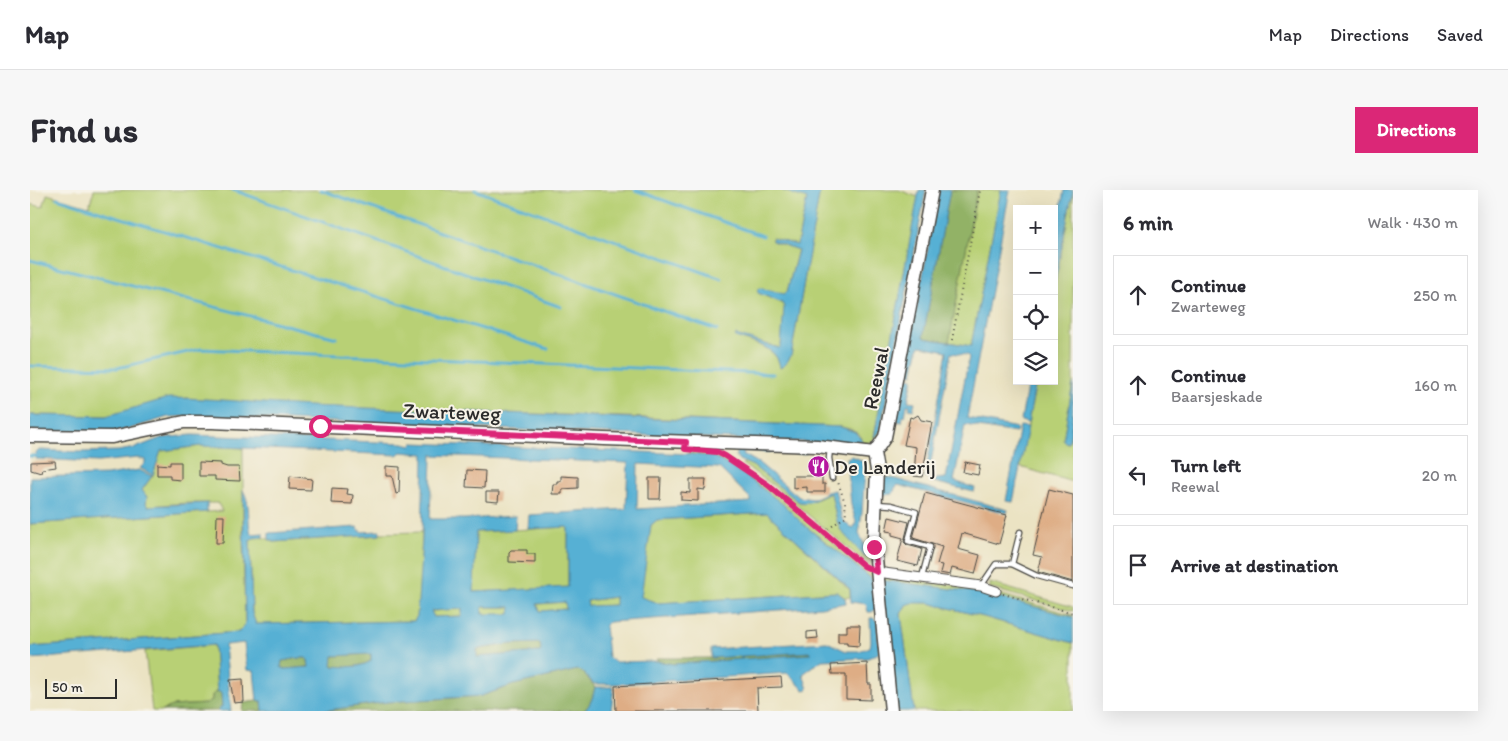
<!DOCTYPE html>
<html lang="en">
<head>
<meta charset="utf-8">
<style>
  :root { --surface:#fff; --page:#f7f7f7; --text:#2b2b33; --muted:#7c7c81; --line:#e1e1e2; --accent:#db2777 }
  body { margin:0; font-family:Itim,sans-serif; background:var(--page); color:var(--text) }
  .controls { position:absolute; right:15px; top:15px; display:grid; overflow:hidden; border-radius:0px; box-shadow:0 5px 20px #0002 }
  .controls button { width:45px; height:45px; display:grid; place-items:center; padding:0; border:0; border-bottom:1px solid var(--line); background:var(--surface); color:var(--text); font:25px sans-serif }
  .scale { position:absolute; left:15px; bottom:12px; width:72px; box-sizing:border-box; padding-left:5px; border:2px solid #2b2b2b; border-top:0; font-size:14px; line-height:18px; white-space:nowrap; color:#2b2b2b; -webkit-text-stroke:4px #f7f3e8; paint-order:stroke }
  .stop { position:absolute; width:15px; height:15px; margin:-11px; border:4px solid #db2777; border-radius:50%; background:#fff }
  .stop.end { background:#db2777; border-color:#fff; box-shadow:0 1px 5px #0008 }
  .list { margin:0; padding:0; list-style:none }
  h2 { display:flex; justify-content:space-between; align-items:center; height:65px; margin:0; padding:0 20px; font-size:21px }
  h2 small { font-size:16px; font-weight:400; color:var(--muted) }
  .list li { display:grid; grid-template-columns:32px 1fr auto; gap:15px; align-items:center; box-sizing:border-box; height:80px; margin:0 10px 10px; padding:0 10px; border:1px solid var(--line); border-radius:0px }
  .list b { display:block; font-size:19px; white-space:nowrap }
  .list p { margin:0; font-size:16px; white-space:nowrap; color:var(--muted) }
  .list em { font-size:16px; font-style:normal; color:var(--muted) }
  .icon { flex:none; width:28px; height:28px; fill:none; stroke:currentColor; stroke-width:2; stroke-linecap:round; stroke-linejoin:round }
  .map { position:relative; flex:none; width:1043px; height:521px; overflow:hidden; border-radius:0px }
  header { display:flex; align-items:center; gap:30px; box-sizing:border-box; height:70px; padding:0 25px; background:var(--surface); border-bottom:1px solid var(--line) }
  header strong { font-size:24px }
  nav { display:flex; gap:28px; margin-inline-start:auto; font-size:18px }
  .intro { display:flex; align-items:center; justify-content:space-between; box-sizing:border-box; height:120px; padding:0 30px }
  h1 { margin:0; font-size:35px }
  .button { padding:12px 22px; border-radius:0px; background:var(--accent); color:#fff; font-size:18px; font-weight:700 }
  main { display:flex; gap:30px; padding:0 30px }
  aside { flex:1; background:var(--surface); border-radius:0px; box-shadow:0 5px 20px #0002 }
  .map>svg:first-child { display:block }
  .green { fill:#b8d075; stroke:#727e50 }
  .forest { fill:#92b266; stroke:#5e6e48 }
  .water { fill:#57b0d4; stroke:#416e80; fill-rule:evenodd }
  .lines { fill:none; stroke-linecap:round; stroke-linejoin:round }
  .stream { stroke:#57b0d4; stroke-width:3 }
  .building { fill:#dead85 }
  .lane-casing { stroke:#484742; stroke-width:7 }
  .street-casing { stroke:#484742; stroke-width:11 }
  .secondary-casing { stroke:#484742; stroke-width:15 }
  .path { stroke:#484742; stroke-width:2; stroke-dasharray:1 4; stroke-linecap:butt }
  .lane { stroke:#fff; stroke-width:4.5 }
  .street { stroke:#fff; stroke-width:9 }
  .secondary { stroke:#fff; stroke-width:12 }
  .route { stroke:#db2777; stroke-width:6 }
  .labels { text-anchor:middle; stroke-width:4; stroke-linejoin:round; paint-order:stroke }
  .street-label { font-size:21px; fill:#2b2b2b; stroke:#f7f3e8 }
  .poi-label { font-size:21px; fill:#2b2b2b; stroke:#f7f3e8; text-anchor:start }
</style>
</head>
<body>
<header>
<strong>Map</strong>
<nav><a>Map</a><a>Directions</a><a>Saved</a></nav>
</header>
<div class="intro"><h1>Find us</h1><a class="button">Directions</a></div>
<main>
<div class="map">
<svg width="1043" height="521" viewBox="0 0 1043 521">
  <rect width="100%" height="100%" fill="#f7f3e8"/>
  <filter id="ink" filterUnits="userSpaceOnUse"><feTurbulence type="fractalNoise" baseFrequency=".02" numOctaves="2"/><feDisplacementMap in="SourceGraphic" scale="10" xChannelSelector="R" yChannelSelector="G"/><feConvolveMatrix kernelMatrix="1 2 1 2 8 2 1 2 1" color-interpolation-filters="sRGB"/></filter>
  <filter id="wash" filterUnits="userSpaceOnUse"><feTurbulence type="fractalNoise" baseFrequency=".0096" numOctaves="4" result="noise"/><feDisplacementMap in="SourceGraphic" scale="20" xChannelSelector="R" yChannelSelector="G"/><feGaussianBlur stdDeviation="1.12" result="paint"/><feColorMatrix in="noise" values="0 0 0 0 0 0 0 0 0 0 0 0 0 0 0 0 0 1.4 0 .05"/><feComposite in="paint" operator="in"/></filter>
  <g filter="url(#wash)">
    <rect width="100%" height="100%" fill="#ebe3c3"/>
    <g class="green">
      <path d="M64,0H751L777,8L767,55L742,48V51L768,59L757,102L754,104L728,103L752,113L755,117L751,156L750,158L706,147C724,154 746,156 751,178L761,166L790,0H869L888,7L844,247L896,0L850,244C843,253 832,256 821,254L831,251L830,245L820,239L811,237L596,227L265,216L157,208L76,226L0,225V14L13,17L17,4L59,16Z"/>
      <path d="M947,0H971L941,156L919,152Z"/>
      <path d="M1043,0V193L1033,250L1035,252L1038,253L1040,251L1043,235V292L990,277L1006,191H1024V98Z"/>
      <path d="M171,256L213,258V349L215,434L209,442L0,457V334L192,321L188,313H156L118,316L116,314L117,307L112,300L123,285L131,261Z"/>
      <path d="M658,262L682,263L692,266L737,297L833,378L843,382V389L773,334L754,315L716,286L684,267L658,264Z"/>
      <path d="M716,272L723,276L769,312L788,309L801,303L807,331L811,341L837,366L838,363L841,367V377L740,293L712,274Z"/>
      <path d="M737,323L820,400V407L815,408L807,402L628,413L610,407L621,335L627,330Z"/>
      <path d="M538,337V398L443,402L446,342Z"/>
      <path d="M392,342L389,420L388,426L384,431L226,434L222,423L220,350C226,345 236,347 243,352L350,345V343Z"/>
      <path d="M851,386L951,399L1043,425V427L953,403L851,390Z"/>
      <path d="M960,393L1043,417V421L960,398Z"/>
      <path d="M585,407L586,415L558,417L557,411Z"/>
      <path d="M535,412L537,419L510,421L507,414Z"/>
      <path d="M881,412L899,413L954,427L1043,453V521H884L871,424L876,415Z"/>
      <path d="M452,417H482L480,424L452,425Z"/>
      <path d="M432,419L433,426L404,427L401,421Z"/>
      <path d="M184,455L187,501L182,505V510L176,514L142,516L132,521H122L115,461Z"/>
    </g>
    <g class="forest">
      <path d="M920,0H947L919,152L894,148L893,147Z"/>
      <path d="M510,453L511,460L510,462L447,467V459L481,454Z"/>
      <path d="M781,462V464L643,474L627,471V468H681Z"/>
      <path d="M341,464V471C329,478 315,477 302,476V466Z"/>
      <path d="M269,468H276L278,470L279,477L255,479L251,477V471Z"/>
      <path d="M547,480L552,481L565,497C563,507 561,514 554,521H291L357,512L451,506L483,495Z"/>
      <path d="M187,501L191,502L192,516L188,521H132L142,516L176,514L182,510V505Z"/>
      <path d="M227,511H232L233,521H212L213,513Z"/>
    </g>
    <g class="water">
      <path d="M751,0H762L777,4L779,0H790L761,166L755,175L750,178C748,156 723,153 705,147L706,145L749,158L751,156L754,117L752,113L728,103L727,100L730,98L754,104L757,102L768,60L742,51V48L767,55L777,9Z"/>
      <path d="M889,0H896L850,241L845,248L844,247Z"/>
      <path d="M909,0H920L893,147L894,148L941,156L971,0H980L937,228L987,238L986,243L935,235L924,291L945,298L944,302L904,292L906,289L916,288L939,167L937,165L921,163L898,288L895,287L917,161L891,156L889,157L883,184L874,183Z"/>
      <path d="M1034,0H1043L1024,98V53Z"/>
      <path d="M874,186L883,188L878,211L885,212L883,220L879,219L880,215H877L875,226H873L872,232L865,231Z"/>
      <path d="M998,191H1006L998,233L991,231Z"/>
      <path d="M1043,193C1043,208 1043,242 1038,253L1035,252L1033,250Z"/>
      <path d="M138,208C195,208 252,216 308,217C476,223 643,229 811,237L825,242L832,250V251L821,254L166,226L138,227L99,239L82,242L0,241V225L76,226Z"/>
      <path d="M990,236L998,237L983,312L976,311Z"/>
      <path d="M162,245L373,253L382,255L383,253L661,264L684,267L716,286L754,315L773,334L842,389L846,419L842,422H838L836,414L821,412L820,399L737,323L627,330L621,335L611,407L628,413L807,402L815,408L816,413L791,417L579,432L575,435L578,467L585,472L627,471L643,474L780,464V462L681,468V459L797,452L816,461H829L840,457L841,452L840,428H843L847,431L849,463L838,468L792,470L773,484L778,499L774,500L758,483L585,494H564L552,481L547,480L483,495L451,506L357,512L291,521H233L232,511H227L224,481L217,480L214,453L195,455L201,521H188L192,516L191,503L187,501L184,455L0,469V457L209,442L215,434L213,300C221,314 217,329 221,344L233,343V347L223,348L220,350L222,423L226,434L384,431L387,426L392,350L394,264L371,262L367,265L171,256L131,261L123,285L110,278L115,273V270L108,268L68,272L6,269V262L10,260L50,262L88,261L105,258L131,248ZM402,265L598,273L596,319L499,325L498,339L538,337V397L444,402L446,342L485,340L486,326L435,329H400ZM608,274L689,278L721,309V312L607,319ZM585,407V415L558,416L557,411ZM535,412L536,419L510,421L507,414ZM481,417L480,424H452V417ZM432,419V426L404,427L401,421ZM510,453L511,459L510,462L447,467V459L481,454ZM341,464V471C330,478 315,477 302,476L303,466ZM269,468H276L278,470L279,477L255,479L251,477L252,471Z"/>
      <path d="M706,259L777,260V263L772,264L714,261L713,264L730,274L769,307L783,309L797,302L805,300L812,329L821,338L824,337L826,332L821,315L817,268L822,266L831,270L833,273L835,281L832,323L829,343L838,363L837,366L835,367L811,341L807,331L801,303C789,306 782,315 769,312L723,276L709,270L706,266Z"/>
      <path d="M109,280L122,286L112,300L117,307L116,314L118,316L177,313V322L0,334V287L77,285Z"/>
      <path d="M858,287L978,320L977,323L868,295L865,298L863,304L852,305L854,290Z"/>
      <path d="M327,337L331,342L350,341V345L243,352L239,349V343Z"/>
      <path d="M851,390L953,403L1043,427V453L954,427L899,413H881L876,415L871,424L884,521H865Z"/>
      <path d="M565,497H584L581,521H554C561,514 563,507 565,497Z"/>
    </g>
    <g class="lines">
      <g class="stream">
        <path d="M203,0L531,117"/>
        <path d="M291,0L687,140"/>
        <path d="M445,0L692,89"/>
        <path d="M605,0L733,46"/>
        <path d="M27,8L518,159"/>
        <path d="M0,70L307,148"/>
        <path d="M0,176L87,178L171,159L743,184"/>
        <path d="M0,266H9"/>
      </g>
    </g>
    <g id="blocks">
      <g class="building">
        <path d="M888,225L891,230L902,232L892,287L884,286L886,257L874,255L880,227L883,228Z"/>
        <path d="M25,271L26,277L12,279L11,283L1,280V272Z"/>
        <path d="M140,272H151V290L140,289V285H127V274L140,275Z"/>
        <path d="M169,272L191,273V275L197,277H209L210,291L185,290V286H169Z"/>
        <path d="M935,272L950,275L948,285L933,282Z"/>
        <path d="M356,276L370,277L369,303L366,304L362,286H356Z"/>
        <path d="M437,280L455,281L454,298L436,297Z"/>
        <path d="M260,286L282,289L281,300L259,299Z"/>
        <path d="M531,286L548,287V298L532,299V304H522L523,294H527V291H531Z"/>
        <path d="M763,286H792V294H795V302H777V297L763,298Z"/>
        <path d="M619,288H631L630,309H619Z"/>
        <path d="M660,289H676L675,300L668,299V311L651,310V302L660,303Z"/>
        <path d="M302,298L318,299L317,304L323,305L322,314L301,313Z"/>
        <path d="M1019,299L1043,305V392L1008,382L1012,367L1003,365Z"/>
        <path d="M456,302H469L468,312L456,311Z"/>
        <path d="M895,303L977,325L969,354L932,343L928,359L950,365L945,384L922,378L920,385L910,383L912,375L907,374L912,357L883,348Z"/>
        <path d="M187,326H194L193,353H186Z"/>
        <path d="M859,327L879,332L874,352L877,355L892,359L888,376L867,371L873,348L862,345V342L856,341Z"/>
        <path d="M481,360H497V364H505V373L479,372V362Z"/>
        <path d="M817,435H830L829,456L817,455V452H808V442H817Z"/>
        <path d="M787,441L788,448L777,449V442Z"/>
        <path d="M837,473L838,494H841V510L816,509V484H802L801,475Z"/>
        <path d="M751,487L752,497L727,498L728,521H586L585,496Z"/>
        <path d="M213,489L214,512L204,513L200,490Z"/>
      </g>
    </g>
  </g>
  <g filter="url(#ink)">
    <use href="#blocks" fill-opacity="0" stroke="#484742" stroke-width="1"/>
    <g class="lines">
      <defs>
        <g id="lane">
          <path d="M800,259L799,268L802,288"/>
          <path d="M846,314L861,315L886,322L878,351L900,357L892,387"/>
          <path d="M982,374L1007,386L1043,396"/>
          <path d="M951,396L966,374H982L990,342"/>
        </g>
        <path id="street" d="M847,382L951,396L966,401"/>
        <g id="secondary">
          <path d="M0,246L82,247L154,232H182L574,249L787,256L844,263"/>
          <path d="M861,521L844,349L847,280L844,263L855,247L858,232L902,0"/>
        </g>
      </defs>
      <use href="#lane" class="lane-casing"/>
      <use href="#street" class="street-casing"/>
      <use href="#secondary" class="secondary-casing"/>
      <g class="path">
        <path d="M922,150L950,0"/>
        <path d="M692,264L738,295L836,377"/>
        <path d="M794,342L816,326L815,313L808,292"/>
        <path d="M973,404L1043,423"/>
      </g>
      <use href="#lane" class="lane"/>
      <use href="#street" class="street"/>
      <use href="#secondary" class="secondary"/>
    </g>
  </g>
  <g class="lines" filter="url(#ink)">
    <path class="route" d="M290,236L656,252L655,259L687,262L695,266L738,295L834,376L847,382L844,357"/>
  </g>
  <defs>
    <symbol id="restaurant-disc" viewBox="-11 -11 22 22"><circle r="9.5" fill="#b5179e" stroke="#f7f3e8"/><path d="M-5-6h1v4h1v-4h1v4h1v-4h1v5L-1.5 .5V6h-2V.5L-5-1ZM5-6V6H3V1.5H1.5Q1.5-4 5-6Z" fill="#fff"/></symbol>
  </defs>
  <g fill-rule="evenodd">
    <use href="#restaurant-disc" x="776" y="264" width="25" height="25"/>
  </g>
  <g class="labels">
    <g class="street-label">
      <text transform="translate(846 188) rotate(-79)" y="7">Reewal</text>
      <text transform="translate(422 222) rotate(2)" y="7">Zwarteweg</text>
    </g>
    <g class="poi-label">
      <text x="804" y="284">De Landerij</text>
    </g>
  </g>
</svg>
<div class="controls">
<button>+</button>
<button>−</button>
<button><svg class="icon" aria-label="locate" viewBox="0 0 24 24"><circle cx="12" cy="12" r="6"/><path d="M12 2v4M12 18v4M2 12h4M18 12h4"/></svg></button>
<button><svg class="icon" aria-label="layers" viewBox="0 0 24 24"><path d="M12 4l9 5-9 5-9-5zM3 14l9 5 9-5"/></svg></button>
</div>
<div class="scale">50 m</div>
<div class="stop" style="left:290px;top:236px"></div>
<div class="stop end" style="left:844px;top:357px"></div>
</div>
<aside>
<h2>6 min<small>Walk · 430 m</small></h2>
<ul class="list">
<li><svg class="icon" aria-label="ahead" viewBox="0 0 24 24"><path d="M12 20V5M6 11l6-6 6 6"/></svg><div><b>Continue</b><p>Zwarteweg</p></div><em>250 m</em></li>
<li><svg class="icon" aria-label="ahead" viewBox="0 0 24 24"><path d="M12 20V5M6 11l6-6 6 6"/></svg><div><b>Continue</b><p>Baarsjeskade</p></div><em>160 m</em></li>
<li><svg class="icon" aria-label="left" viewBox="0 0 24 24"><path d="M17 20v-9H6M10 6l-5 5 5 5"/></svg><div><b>Turn left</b><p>Reewal</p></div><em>20 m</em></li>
<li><svg class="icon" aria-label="arrive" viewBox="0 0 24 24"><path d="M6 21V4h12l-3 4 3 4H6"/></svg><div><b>Arrive at destination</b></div></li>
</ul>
</aside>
</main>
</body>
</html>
